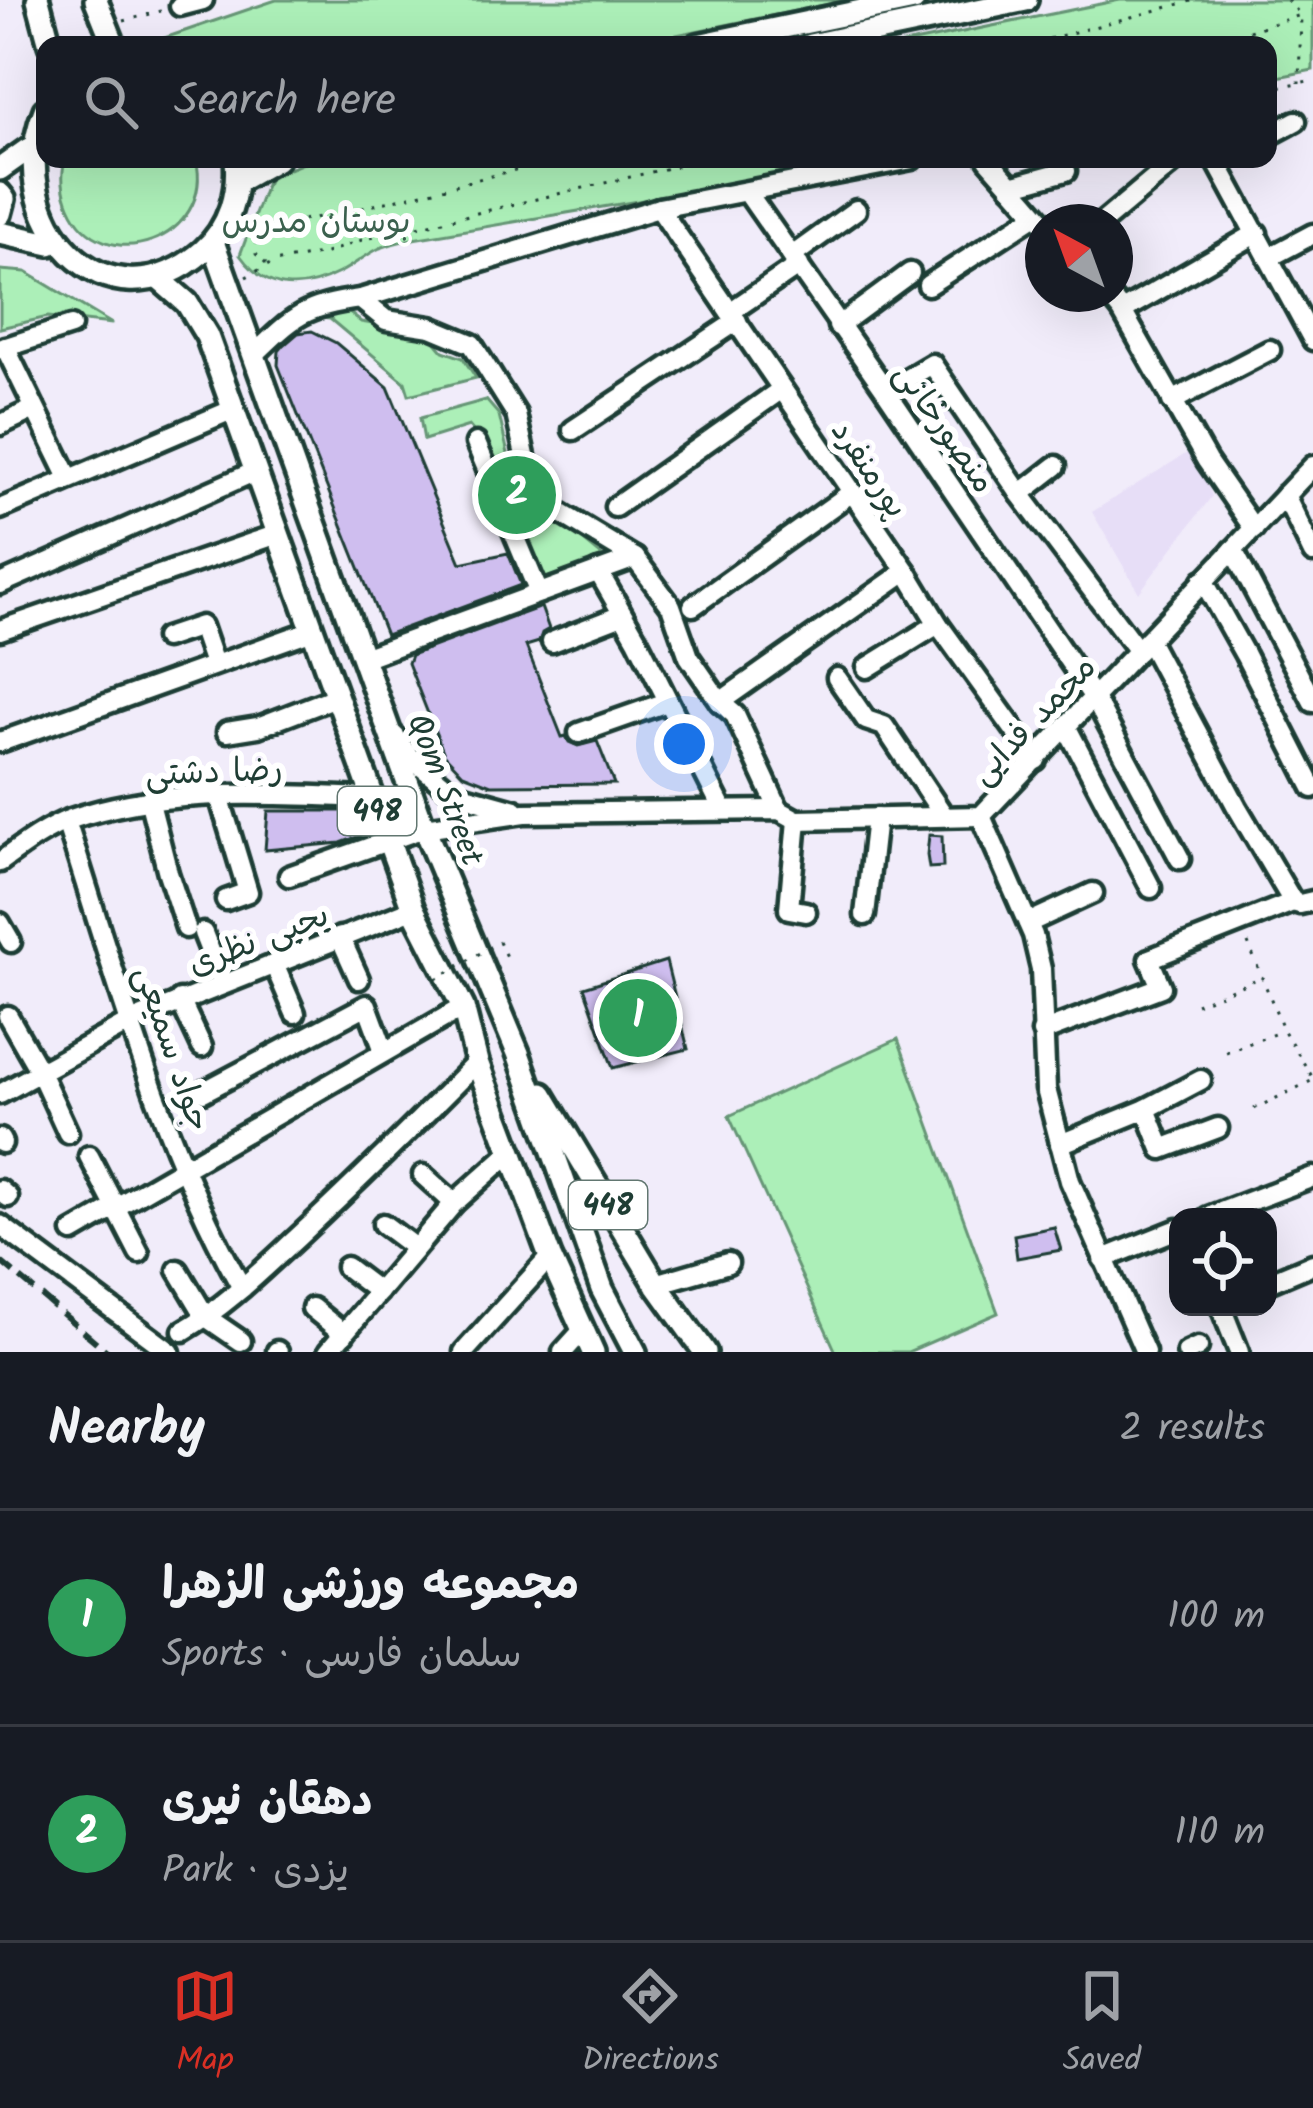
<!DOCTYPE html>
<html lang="en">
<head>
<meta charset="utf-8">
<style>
  :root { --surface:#171b24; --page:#20242c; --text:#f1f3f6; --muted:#9ea1a6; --line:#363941; --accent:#d93025 }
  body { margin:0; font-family:Kalam,"Playpen Sans Arabic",sans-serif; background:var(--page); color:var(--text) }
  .controls { position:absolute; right:36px; bottom:36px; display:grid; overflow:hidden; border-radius:24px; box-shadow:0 12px 48px #0002 }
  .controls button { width:108px; height:108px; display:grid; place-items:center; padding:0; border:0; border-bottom:3px solid var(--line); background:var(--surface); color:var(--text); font:60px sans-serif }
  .compass { position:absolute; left:1025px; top:204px; width:108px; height:108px; border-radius:50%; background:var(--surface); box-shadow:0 12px 48px #0002; rotate:319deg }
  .you { position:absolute; left:684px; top:744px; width:42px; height:42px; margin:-30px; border:9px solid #fff; border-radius:50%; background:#1a73e8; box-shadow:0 0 0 18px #1a73e833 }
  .badge { display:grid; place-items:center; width:78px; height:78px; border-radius:50%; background:var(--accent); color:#fff; font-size:39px; font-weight:700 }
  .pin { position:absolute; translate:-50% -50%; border:6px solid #fff; box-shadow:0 3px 12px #0006 }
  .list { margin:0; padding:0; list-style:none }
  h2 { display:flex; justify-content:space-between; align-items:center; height:156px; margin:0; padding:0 48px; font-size:51px }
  h2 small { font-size:39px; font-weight:400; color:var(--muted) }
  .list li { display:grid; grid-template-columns:78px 1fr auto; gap:36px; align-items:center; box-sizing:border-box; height:216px; padding:0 48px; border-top:3px solid var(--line) }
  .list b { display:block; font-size:45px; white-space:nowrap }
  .list p { margin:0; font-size:39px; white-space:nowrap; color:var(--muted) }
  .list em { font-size:39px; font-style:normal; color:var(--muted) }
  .icon { flex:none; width:66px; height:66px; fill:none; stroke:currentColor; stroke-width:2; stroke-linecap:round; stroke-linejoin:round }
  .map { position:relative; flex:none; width:1313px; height:1352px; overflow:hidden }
  .search { position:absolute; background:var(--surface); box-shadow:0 12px 48px #0002; left:36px; right:36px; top:36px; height:132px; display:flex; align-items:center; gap:30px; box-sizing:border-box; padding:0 42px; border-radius:24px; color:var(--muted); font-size:45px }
  .sheet { height:588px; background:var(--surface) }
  nav { display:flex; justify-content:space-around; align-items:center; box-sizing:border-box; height:168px; border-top:3px solid var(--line); background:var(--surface); font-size:33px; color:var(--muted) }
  nav a { display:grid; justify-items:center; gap:6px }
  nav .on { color:var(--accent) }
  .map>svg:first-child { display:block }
  .built { fill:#e7def7 }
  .green { fill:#acefb8; stroke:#669676; stroke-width:3 }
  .building { fill:#cfbeef; stroke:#1f3d34; stroke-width:3 }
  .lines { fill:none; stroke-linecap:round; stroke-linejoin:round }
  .minor-casing { stroke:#1f3d34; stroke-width:27 }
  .major-casing { stroke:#1f3d34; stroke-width:30 }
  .path { stroke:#1f3d34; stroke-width:3; stroke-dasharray:3 9; stroke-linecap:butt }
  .minor { stroke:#fff; stroke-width:18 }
  .major { stroke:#fff; stroke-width:21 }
  .rail { stroke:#1f3d34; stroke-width:6; stroke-dasharray:18 9; stroke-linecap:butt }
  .path-bridge { stroke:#1f3d34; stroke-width:3; stroke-dasharray:3 9; stroke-linecap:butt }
  .labels { text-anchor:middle; stroke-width:12; stroke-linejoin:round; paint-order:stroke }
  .shield { fill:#fff; stroke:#627771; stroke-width:3 }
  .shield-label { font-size:30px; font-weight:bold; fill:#1f3d34 }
  .park-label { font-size:33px; fill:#3b614e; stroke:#fff }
  .street-label { font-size:33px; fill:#1f3d34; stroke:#fff }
</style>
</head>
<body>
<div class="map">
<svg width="1313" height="1352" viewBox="0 0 1313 1352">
  <rect width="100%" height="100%" fill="#f1ecfa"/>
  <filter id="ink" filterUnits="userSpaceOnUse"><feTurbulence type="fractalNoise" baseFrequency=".00833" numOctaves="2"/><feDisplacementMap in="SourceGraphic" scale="24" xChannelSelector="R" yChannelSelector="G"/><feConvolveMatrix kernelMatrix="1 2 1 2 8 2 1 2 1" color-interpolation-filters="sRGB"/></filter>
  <g filter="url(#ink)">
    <path class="built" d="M1192,450L1212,496L1139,593L1092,512Z"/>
    <g class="green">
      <path d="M276,0H849L627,45H144Z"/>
      <path d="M1120,0H1313V70L1268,79V45H899Z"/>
      <path d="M65,159H196C216,239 101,281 69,206C62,190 61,175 65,159Z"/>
      <path d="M322,159H858L638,201L407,240C398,242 388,245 380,248C365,255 353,266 339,273C300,293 266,292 240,255L269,177L301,164Z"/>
      <path d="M0,270L26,272L112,324L48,317L0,328Z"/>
      <path d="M343,308L361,322L428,333L443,351L463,358L476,378L409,395L405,382L330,319L312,317Z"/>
      <path d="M486,400L499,415L512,471L525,482L535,508L547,511L607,560L544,583L479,438L469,426L424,440L420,418Z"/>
      <path d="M898,1039L998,1313L908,1352H836L729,1116Z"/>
    </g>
    <g class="building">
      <path d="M312,331L336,343L388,387L461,563L508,553L521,585L386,635L278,365L279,351L284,345L298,333Z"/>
      <path d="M541,607L549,629L542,633L539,642L526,646L562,737L566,736L569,742L578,746L597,741L614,784L491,785L463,774L444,754L408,663L411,655Z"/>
      <path d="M268,811H349L360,836L341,843L265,850Z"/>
      <path d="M929,835L942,836L943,867L929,868L927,855Z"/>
      <path d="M666,961L688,1049L613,1068L584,987Z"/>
      <path d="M1054,1227L1061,1250L1017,1258L1014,1235Z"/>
    </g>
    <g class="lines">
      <defs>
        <g id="minor">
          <path d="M180,6L203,0"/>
          <path d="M1268,136L1296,121"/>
          <path d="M988,159L1043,222"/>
          <path d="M1215,159L1313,340"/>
          <path d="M1011,186L1066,171"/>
          <path d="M747,192L886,391L1094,698L1180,859"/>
          <path d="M659,208L906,571L938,624L1036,760"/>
          <path d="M1103,222L1178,159"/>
          <path d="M792,256L856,210"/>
          <path d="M1268,258L1313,234"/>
          <path d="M928,285L1036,215"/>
          <path d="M1108,294L1122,311L1207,461L1254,529"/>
          <path d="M360,299L659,208L912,159"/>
          <path d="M1122,311L1257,233"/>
          <path d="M730,312L799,265"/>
          <path d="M838,326L910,273"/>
          <path d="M5,347L69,478"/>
          <path d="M0,349L71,326"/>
          <path d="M255,354C294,316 305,306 360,299L386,320L431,327L472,344L516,414L530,479L554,509L635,558L671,606L689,657L720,702L735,715L779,810"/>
          <path d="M886,391L932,364L1020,494L1138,651"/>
          <path d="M1172,401L1270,350"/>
          <path d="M0,425L34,409"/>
          <path d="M573,430L737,321"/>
          <path d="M476,443L539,593"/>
          <path d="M1020,494L1056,466"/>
          <path d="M1285,495L1313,553"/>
          <path d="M615,507L782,389"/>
          <path d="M0,509L234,409"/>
          <path d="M1233,550L1313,702"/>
          <path d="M598,571L637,639L723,810"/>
          <path d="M1203,580L1245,655L1313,788"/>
          <path d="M0,584L256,471"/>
          <path d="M693,606L851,493"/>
          <path d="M0,630L278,534"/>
          <path d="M165,638L201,626L214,664"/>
          <path d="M1148,640L1237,807L1293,902"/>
          <path d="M552,642L622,615"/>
          <path d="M363,658L635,558"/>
          <path d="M867,668L938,624"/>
          <path d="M837,678L866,720L884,726L944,816"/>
          <path d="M720,702L906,571"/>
          <path d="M1066,726L1151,888"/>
          <path d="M227,732L258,727L336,697"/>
          <path d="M579,733L667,702"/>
          <path d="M395,736L412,759L454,793L515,810"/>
          <path d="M0,742L313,630"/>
          <path d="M219,796L248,892L226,900"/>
          <path d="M149,799L168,873L186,928"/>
          <path d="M981,816L1033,935L1041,969L1046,1089L1070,1181L1145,1352"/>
          <path d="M797,820L789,909L806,912"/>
          <path d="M66,821C116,977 161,1145 242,1288"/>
          <path d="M0,862C22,846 46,828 71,819C167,786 273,795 373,798"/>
          <path d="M289,876L424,828L525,813L779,810L797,820L981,816L1313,466"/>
          <path d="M865,915L876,818"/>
          <path d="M0,923L11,942"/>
          <path d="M1028,923L1093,893"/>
          <path d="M203,933L223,984"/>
          <path d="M340,937L359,979"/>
          <path d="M274,964L295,1013"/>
          <path d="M180,1000L202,1047"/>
          <path d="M8,1016L40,1072L68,1133"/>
          <path d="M1042,1032L1161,987L1149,959L1293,902L1300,904L1313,901"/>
          <path d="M203,1092L367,1005L384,1051"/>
          <path d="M0,1094L130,1022L413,909"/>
          <path d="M1146,1109L1201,1080"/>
          <path d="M0,1139L2,1143"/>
          <path d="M1060,1144L1146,1109L1162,1149L1218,1128"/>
          <path d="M89,1156L139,1253"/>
          <path d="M423,1175L454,1203"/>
          <path d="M0,1190L8,1197"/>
          <path d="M1208,1217L1313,1177"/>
          <path d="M383,1224L415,1248"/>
          <path d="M0,1225L170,1352"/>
          <path d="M73,1232L463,1007"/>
          <path d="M1103,1259L1178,1229"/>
          <path d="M346,1267L379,1292"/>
          <path d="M178,1270L206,1317L241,1341"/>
          <path d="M1268,1283L1313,1264"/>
          <path d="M656,1284L728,1263"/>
          <path d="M1221,1307L1239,1352"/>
          <path d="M312,1308L344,1334"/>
          <path d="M183,1331C226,1306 261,1271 298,1237C359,1180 418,1122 477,1062"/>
          <path d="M277,1351L278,1352"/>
          <path d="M328,1352L454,1203L511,1152"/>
          <path d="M464,1352L550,1257"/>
          <path d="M563,1352L582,1331"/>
          <path d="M1187,1352L1198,1347"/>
        </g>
        <g id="major">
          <path d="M38,0L50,45"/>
          <path d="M96,0L114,45"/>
          <path d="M698,45L914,0"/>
          <path d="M810,45L1026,0"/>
          <path d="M45,110C0,219 105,336 203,251C230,227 239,193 236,159"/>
          <path d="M0,169L27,150"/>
          <path d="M238,181L277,159"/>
          <path d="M0,194L4,199L0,214"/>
          <path d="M0,233L50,244"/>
          <path d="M213,242L424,828L518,1053L602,1289L635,1352"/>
          <path d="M157,277L187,303L207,336L413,909L463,1007L477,1062L511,1152L550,1257L593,1352"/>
          <path d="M542,1094L656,1284L705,1352"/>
        </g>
      </defs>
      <use href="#minor" class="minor-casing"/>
      <use href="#major" class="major-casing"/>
      <g class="path">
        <path d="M1287,0L1301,15"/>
        <path d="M124,21L161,11"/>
        <path d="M1026,45L1195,0"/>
        <path d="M1203,45L1301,15L1299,83"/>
        <path d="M1268,89L1313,80"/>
        <path d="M266,264L256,254V241L263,226L338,214L559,159"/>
        <path d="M246,277L274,262L326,253L362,240L707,159"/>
        <path d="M499,942L509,963"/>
        <path d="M1248,943L1284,1031L1313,1078"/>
        <path d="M1196,1004L1262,977"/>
        <path d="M1226,1052L1282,1031"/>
        <path d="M1254,1109L1311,1081"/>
      </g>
      <use href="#minor" class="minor"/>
      <use href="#major" class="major"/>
      <path class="rail" d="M0,1261L108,1352"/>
      <path class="path-bridge" d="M436,979L499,942"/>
    </g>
  </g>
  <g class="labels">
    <g class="shield">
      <rect x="338" y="787" width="78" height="48" rx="9"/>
      <rect x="569" y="1181" width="78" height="48" rx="9"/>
    </g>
    <g class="shield-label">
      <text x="377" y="821">498</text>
      <text x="608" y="1215">448</text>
    </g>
    <g class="park-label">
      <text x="316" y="232">بوستان مدرس</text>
    </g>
    <g class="street-label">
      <text transform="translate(946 427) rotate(55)" y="12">منصورخانی</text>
      <text transform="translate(871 468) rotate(56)" y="12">پورمنفرد</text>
      <text transform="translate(1032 719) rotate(-46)" y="12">محمد فدایی</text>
      <text transform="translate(214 770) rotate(-2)" y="12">رضا دشتی</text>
      <text transform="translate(447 789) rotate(69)" y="12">Qom Street</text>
      <text transform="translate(258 938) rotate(-21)" y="12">یحیی نظری</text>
      <text transform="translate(174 1048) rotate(71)" y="12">جواد سمیعی</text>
    </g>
  </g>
</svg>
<div class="controls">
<button><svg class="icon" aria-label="locate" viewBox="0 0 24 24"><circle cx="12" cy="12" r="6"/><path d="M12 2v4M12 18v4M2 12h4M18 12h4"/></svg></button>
</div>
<svg class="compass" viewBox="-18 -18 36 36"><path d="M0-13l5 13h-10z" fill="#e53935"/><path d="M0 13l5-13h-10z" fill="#9ea1a6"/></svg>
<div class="you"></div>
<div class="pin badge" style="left:638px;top:1018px;background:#2e9e5b">1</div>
<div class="pin badge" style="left:517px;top:495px;background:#2e9e5b">2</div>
<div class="search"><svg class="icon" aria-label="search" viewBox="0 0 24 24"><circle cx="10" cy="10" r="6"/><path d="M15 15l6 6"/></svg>Search here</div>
</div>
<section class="sheet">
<h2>Nearby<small>2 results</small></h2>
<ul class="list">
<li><span class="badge" style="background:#2e9e5b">1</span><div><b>مجموعه ورزشی الزهرا</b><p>Sports · سلمان فارسی</p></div><em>100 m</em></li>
<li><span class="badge" style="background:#2e9e5b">2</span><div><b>دهقان نیری</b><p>Park · یزدی</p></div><em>110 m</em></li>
</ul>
</section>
<nav>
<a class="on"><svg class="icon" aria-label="map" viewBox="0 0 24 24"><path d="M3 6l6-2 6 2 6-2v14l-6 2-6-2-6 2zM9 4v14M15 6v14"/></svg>Map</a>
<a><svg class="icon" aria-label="directions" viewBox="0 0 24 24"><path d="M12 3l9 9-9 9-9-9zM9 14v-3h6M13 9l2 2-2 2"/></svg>Directions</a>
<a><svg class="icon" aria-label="saved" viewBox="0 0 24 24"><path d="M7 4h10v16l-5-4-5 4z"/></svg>Saved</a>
</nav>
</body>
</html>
